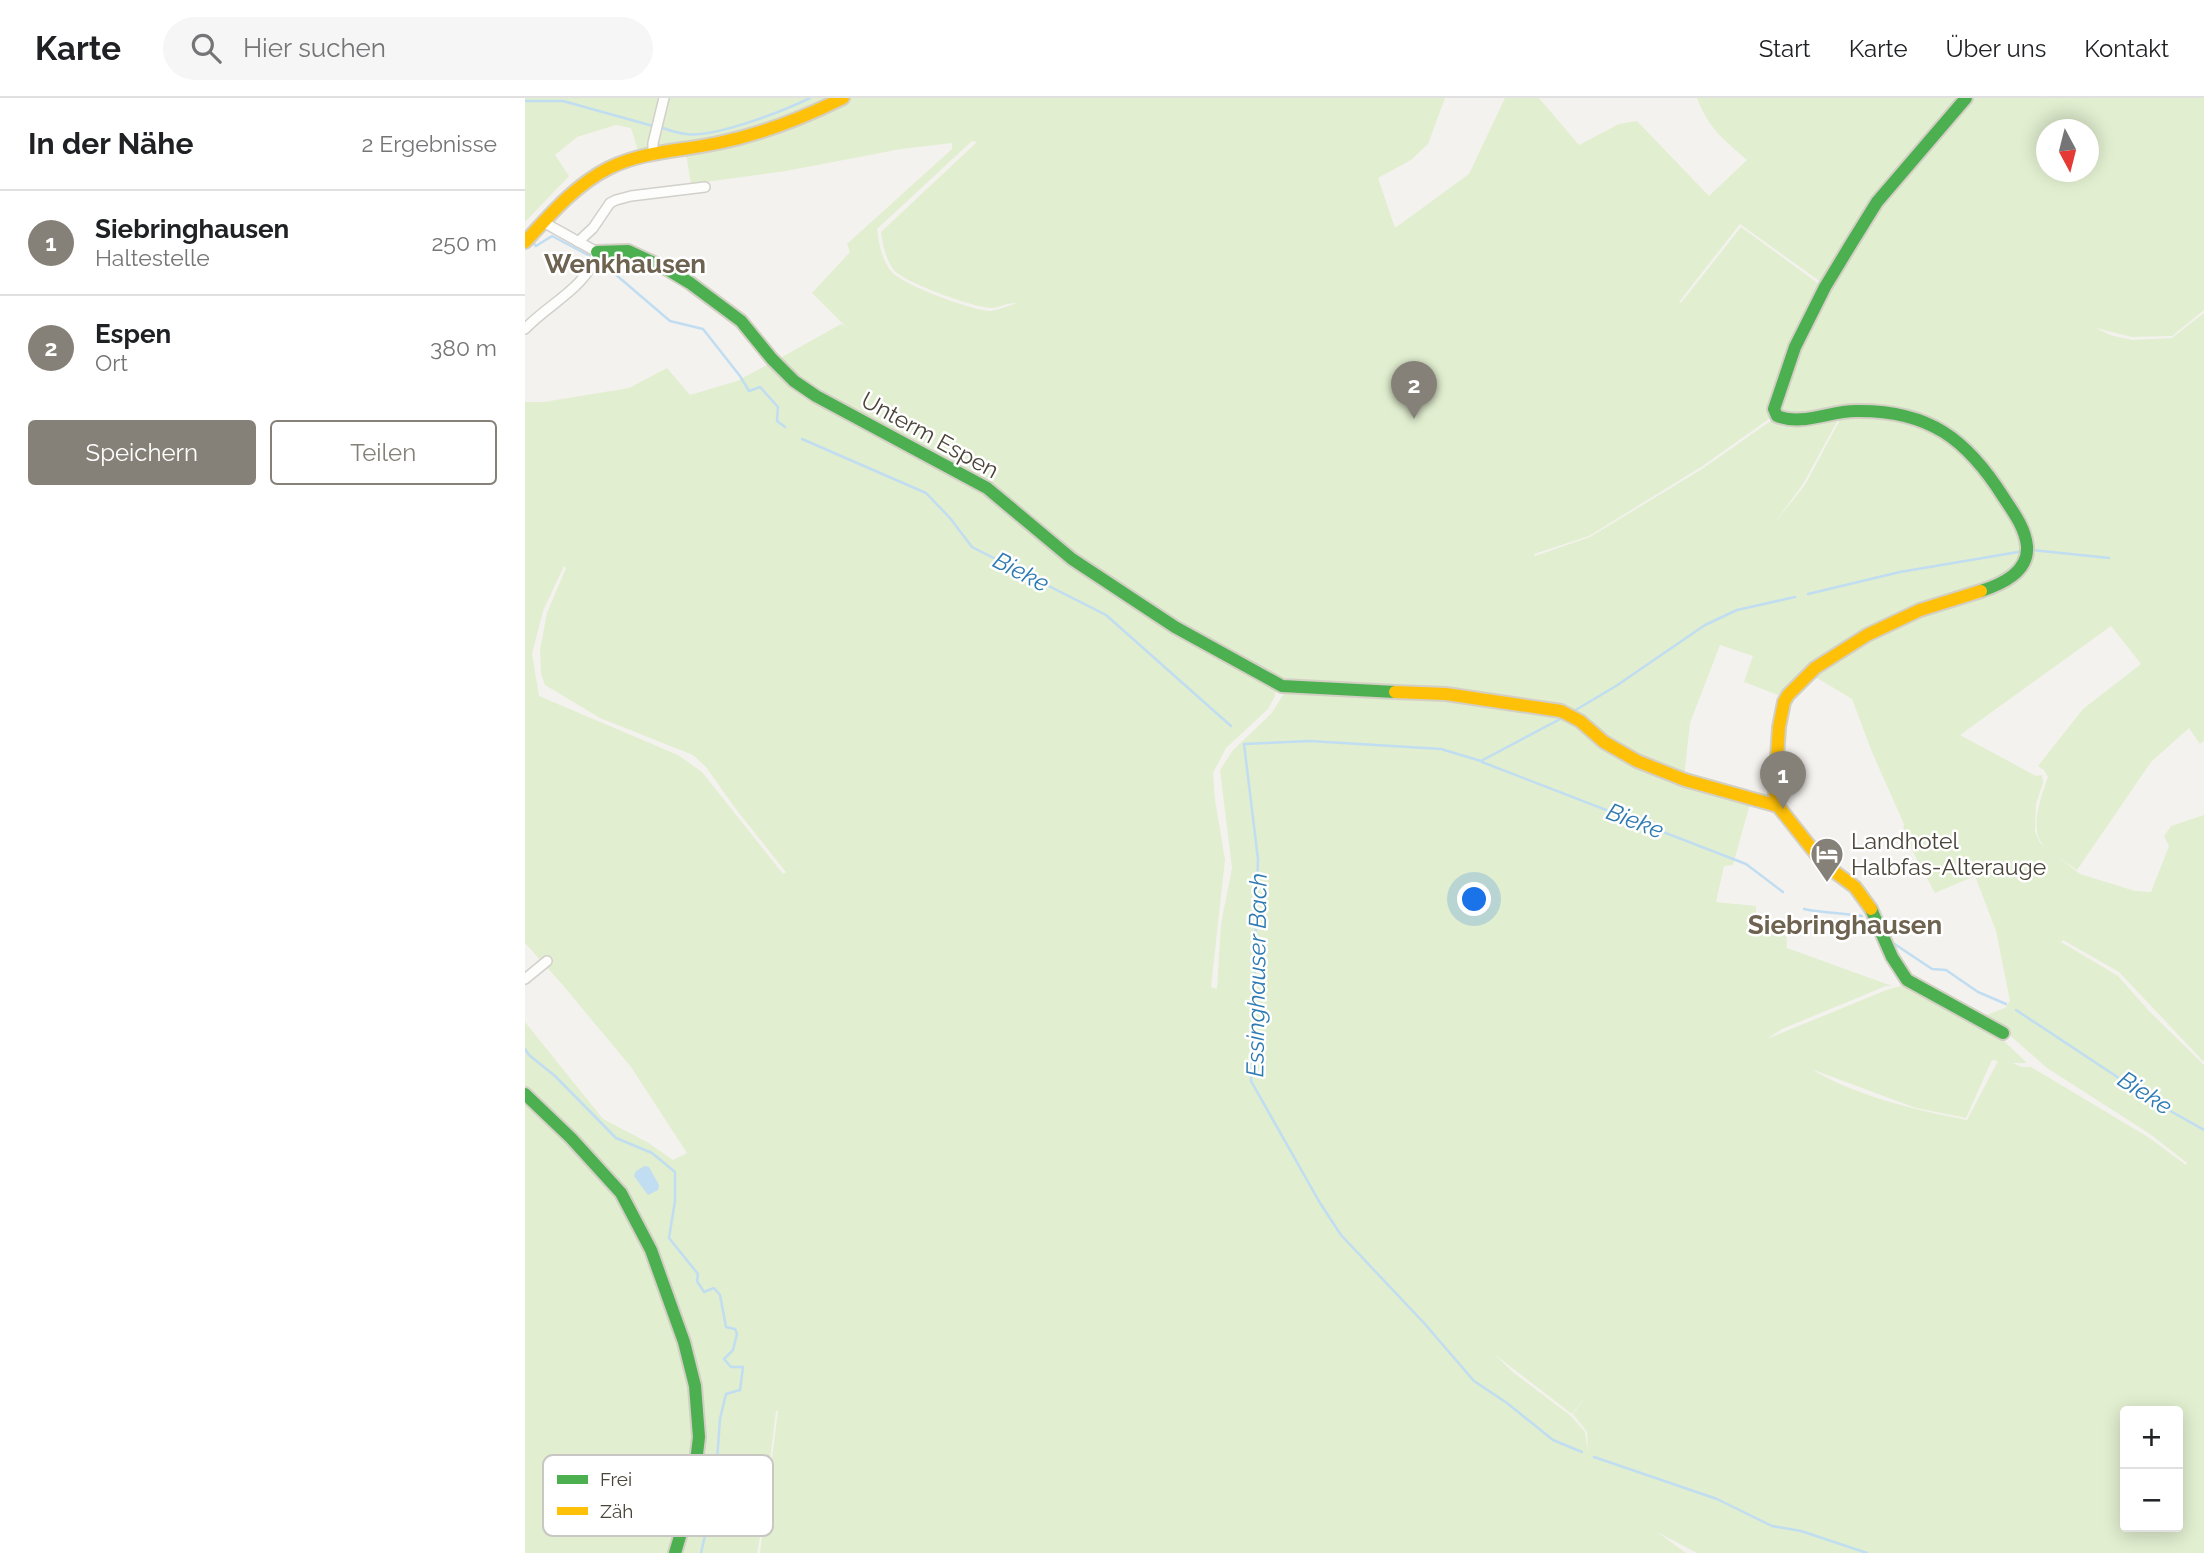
<!DOCTYPE html>
<html lang="de">
<head>
<meta charset="utf-8">
<style>
  :root { --surface:#fff; --page:#f6f6f6; --text:#202124; --muted:#757577; --line:#e0e0e0; --accent:#868178 }
  body { margin:0; font-family:Raleway,sans-serif; background:var(--page); color:var(--text) }
  .controls { position:absolute; right:21px; bottom:21px; display:grid; overflow:hidden; border-radius:7px; box-shadow:0 4px 18px #0003 }
  .controls button { width:63px; height:63px; display:grid; place-items:center; padding:0; border:0; border-bottom:2px solid var(--line); background:var(--surface); color:var(--text); font:35px sans-serif }
  .compass { position:absolute; left:1511px; top:21px; width:63px; height:63px; border-radius:50%; background:var(--surface); box-shadow:0 4px 18px #0003; rotate:173deg }
  .you { position:absolute; left:950px; top:802px; width:24px; height:24px; margin:-18px; border:5px solid #fff; border-radius:50%; background:#1a73e8; box-shadow:0 0 0 10px #1a73e833 }
  .badge { display:grid; place-items:center; width:46px; height:46px; border-radius:50%; background:var(--accent); color:#fff; font-size:23px; font-weight:700 }
  .pin { position:absolute; translate:-50% -58px; filter:drop-shadow(0 2px 4px #0008) }
  .pin::after { content:''; position:absolute; top:37px; width:24px; height:21px; background:inherit; clip-path:polygon(0 0,100% 0,50% 100%) }
  .list { margin:0; padding:0; list-style:none }
  h2 { display:flex; justify-content:space-between; align-items:center; height:91px; margin:0; padding:0 28px; font-size:30px }
  h2 small { font-size:23px; font-weight:400; color:var(--muted) }
  .list li { display:grid; grid-template-columns:46px 1fr auto; gap:21px; align-items:center; box-sizing:border-box; height:105px; padding:0 28px; border-top:2px solid var(--line) }
  .list b { display:block; font-size:26px; white-space:nowrap }
  .list p { margin:0; font-size:23px; white-space:nowrap; color:var(--muted) }
  .list em { font-size:23px; font-style:normal; color:var(--muted) }
  .actions { display:flex; gap:14px; padding:21px 28px }
  .actions a { flex:1; padding:16px 0; border:2px solid var(--accent); border-radius:7px; text-align:center; font-size:24px; color:var(--accent) }
  .actions .main { background:var(--accent); color:#fff }
  .icon { flex:none; width:38px; height:38px; fill:none; stroke:currentColor; stroke-width:2; stroke-linecap:round; stroke-linejoin:round }
  .map { position:relative; flex:none; width:1679px; height:1455px; overflow:hidden }
  header { display:flex; align-items:center; gap:42px; box-sizing:border-box; height:98px; padding:0 35px; background:var(--surface); border-bottom:2px solid var(--line) }
  header strong { font-size:33px }
  nav { display:flex; gap:38px; margin-inline-start:auto; font-size:24px }
  .search { width:490px; height:63px; background:var(--page); display:flex; align-items:center; gap:18px; box-sizing:border-box; padding:0 24px; border-radius:38px; color:var(--muted); font-size:26px }
  main { display:flex }
  aside { flex:1; background:var(--surface) }
  .map>svg:first-child { display:block }
  .green { fill:#e1eecf; fill-rule:evenodd }
  .water { fill:#c0ddf1 }
  .lines { fill:none; stroke-linecap:round; stroke-linejoin:round }
  .stream { stroke:#c0ddf1; stroke-width:2.5 }
  .street-casing { stroke:#d2d0cb; stroke-width:12 }
  .fast-casing { stroke:#d3cfc5; stroke-width:16 }
  .slow-casing { stroke:#d3cfc5; stroke-width:16 }
  .street { stroke:#fdfdfc; stroke-width:9 }
  .fast { stroke:#4caf50; stroke-width:12 }
  .slow { stroke:#ffc107; stroke-width:12 }
  .labels { text-anchor:middle; stroke-width:5; stroke-linejoin:round; paint-order:stroke }
  .street-label { font-size:23px; fill:#4b4439; stroke:#fff }
  .poi-label { font-size:23px; fill:#4b4439; stroke:#fff; text-anchor:start }
  .water-label { font-size:24px; font-style:italic; fill:#2e7ab2; stroke:#fff }
  .quarter-label { font-size:26px; font-weight:bold; fill:#6e6250; stroke:#fff }
  .key { fill:#fff; stroke:#c9c7c4; stroke-width:2 }
  .key-label { font-size:19px; fill:#4b4439 }
</style>
</head>
<body>
<header>
<strong>Karte</strong>
<div class="search"><svg class="icon" aria-label="search" viewBox="0 0 24 24"><circle cx="10" cy="10" r="6"/><path d="M15 15l6 6"/></svg>Hier suchen</div>
<nav><a>Start</a><a>Karte</a><a>Über uns</a><a>Kontakt</a></nav>
</header>
<main>
<aside>
<h2>In der Nähe<small>2 Ergebnisse</small></h2>
<ul class="list">
<li><span class="badge">1</span><div><b>Siebringhausen</b><p>Haltestelle</p></div><em>250 m</em></li>
<li><span class="badge">2</span><div><b>Espen</b><p>Ort</p></div><em>380 m</em></li>
</ul>
<div class="actions"><a class="main">Speichern</a><a>Teilen</a></div>
</aside>
<div class="map">
<svg width="1679" height="1455" viewBox="0 0 1679 1455">
  <rect width="100%" height="100%" fill="#f4f2ee"/>
  <g class="green">
    <path d="M0,0H920L903,46L886,62L853,80L870,130L944,76L980,0H1014L1054,47L1094,26L1112,23L1184,98L1222,62C1198,41 1184,31 1172,0H1437L1350,100L1300,187L1215,126L1154,204L1156,205L1216,129L1298,189L1248,318L1176,369L1064,438L1009,456L1010,458L1065,439L1177,371L1250,320L1315,318L1278,386L1248,427L1280,387L1317,318L1357,319L1387,324L1419,337L1446,353L1495,428L1499,457L1480,481L1351,530L1258,599L1219,584L1228,558L1195,547L1165,625L1159,680L1113,662L1038,610L753,585L653,526L549,460L479,399L266,279L250,263L316,226L322,230L287,195L325,154L322,146L427,51V45L376,51L261,73L166,86L161,56L117,65L106,30L91,27L52,39L30,57L44,78L0,124ZM447,43L452,44L356,134C358,147 360,159 368,171C377,184 448,209 465,210C474,210 483,204 492,205C485,207 474,212 466,213C448,213 374,186 365,172C356,159 354,146 352,131Z"/>
    <path d="M1441,0H1679V212L1647,238L1607,239L1571,230L1585,237L1607,242L1647,240L1679,215V643L1675,646L1664,630L1626,664L1552,772C1543,765 1522,753 1516,744C1505,728 1517,696 1523,679L1519,672L1513,668L1558,611L1616,566L1586,528L1435,637L1511,678L1517,677L1518,685L1511,706L1510,733L1515,745L1555,776L1610,793L1626,794L1644,748L1639,738L1646,728L1679,717V964L1594,874L1538,842L1536,844L1593,878L1624,913L1679,967V1455H1172L1132,1434L1161,1455H235L253,1313H251L236,1434L232,1455H0V924L78,1021L122,1044L148,1062L162,1055L106,969L36,885L0,845V304H19L104,290L142,270L165,297L212,283L246,265L445,382L545,462L752,586L750,598L743,611L701,650L688,675L690,702L700,762L686,889L692,891L696,826L707,770L695,672L708,652L746,616L760,594L979,606L1034,615L1078,646L1226,702L1208,767L1199,768L1191,804L1231,808V826H1261L1262,850L1367,888H1361L1257,931L1242,941L1364,891L1376,888L1415,904L1476,940L1502,965H1487L1497,969H1506L1623,1039L1661,1067L1662,1065L1625,1036L1522,970L1481,934L1456,919L1480,910L1485,903L1471,833L1450,778L1410,795L1378,735L1379,726L1347,654L1327,601L1287,577L1351,533L1498,470L1503,445L1449,351L1373,314L1270,320L1258,315L1255,310L1271,250L1355,106ZM1521,32H1563V74H1521ZM39,468L41,470L22,515L15,552L16,576L20,587L75,620L168,657L181,669L210,710L261,774L258,776L177,674L153,657L14,598L7,556L18,513ZM1467,962L1473,963L1442,1022C1390,1012 1331,998 1286,971L1391,1010L1441,1020ZM969,1256L1047,1316L1063,1295L1048,1316L1062,1334L1063,1355L1060,1334L1046,1318L989,1275ZM1600,1313H1653V1429H1600Z"/>
  </g>
  <path class="water" d="M120,1068L124,1069L134,1087L133,1092L123,1097L109,1078L111,1073Z"/>
  <g class="lines">
    <g class="stream">
      <path d="M0,3H38L128,28"/>
      <path d="M135,29C143,32 152,35 161,36C190,40 258,13 285,0"/>
      <path d="M6,143L11,148L27,138L63,157"/>
      <path d="M76,164L145,223L178,231L215,278L224,293L235,289L253,309L252,323L260,329"/>
      <path d="M277,341L401,395L425,420L447,449L581,517L706,628"/>
      <path d="M1507,452L1584,460"/>
      <path d="M1283,496L1375,474L1493,454"/>
      <path d="M1049,613L1091,588L1180,527L1212,512L1270,499"/>
      <path d="M1039,619L956,663L916,651L785,643L719,646L733,761L726,983L795,1105L816,1137L899,1225L949,1283L982,1305L1028,1342L1057,1354"/>
      <path d="M957,664L1221,766L1258,794"/>
      <path d="M1279,811C1298,815 1317,815 1337,818"/>
      <path d="M1365,843L1407,871L1421,872L1453,894L1481,906"/>
      <path d="M1491,912L1633,1006L1679,1032"/>
      <path d="M0,951L4,957L30,978L91,1040L127,1055L150,1074V1103L144,1140L173,1176L172,1183L179,1194L189,1190L195,1197L201,1229L210,1231L212,1236L208,1252L199,1261L206,1269H218L215,1292L201,1296L195,1321L192,1363L184,1402L183,1425L176,1455"/>
      <path d="M1069,1359L1192,1401L1247,1428L1276,1433L1342,1455"/>
    </g>
    <defs>
      <g id="street">
        <path d="M128,56V45L139,0"/>
        <path d="M53,144L68,130L85,105L91,102L106,98L180,89"/>
        <path d="M0,231C24,205 62,190 72,154L18,124"/>
        <path d="M0,881L22,863"/>
      </g>
      <g id="fast">
        <path d="M1441,0L1352,104L1326,146L1300,189L1270,249L1249,311L1252,318C1278,328 1304,313 1331,313C1404,312 1442,341 1479,400C1489,415 1500,430 1502,448C1504,474 1477,486 1456,493"/>
        <path d="M72,154L103,153L142,171L165,185L216,223L247,261L269,283L291,298L462,390L547,461L650,529L757,588L870,594"/>
        <path d="M1346,811L1367,859L1382,882L1478,935"/>
        <path d="M0,996L46,1040L96,1095L126,1152L159,1244L170,1288L174,1339L167,1398L150,1455"/>
      </g>
      <g id="slow">
        <path d="M0,144C25,117 50,87 84,70C118,53 156,53 193,45C237,36 278,20 318,0"/>
        <path d="M870,594L921,596L1036,613L1055,623L1079,644L1112,663L1160,682L1253,708"/>
        <path d="M1346,811L1330,789L1299,766L1253,708L1250,696L1252,660L1254,629L1259,604L1263,597L1290,570L1342,537L1395,512L1456,493"/>
      </g>
    </defs>
    <use href="#street" class="street-casing"/>
    <use href="#fast" class="fast-casing"/>
    <use href="#slow" class="slow-casing"/>
    <use href="#street" class="street"/>
    <use href="#fast" class="fast"/>
    <use href="#slow" class="slow"/>
  </g>
  <defs>
    <symbol id="hotel-pin" viewBox="-11 -11 22 30"><path d="M0 17L-7.5 6A9.5 9.5 0 1 1 7.5 6Z" fill="#868178" stroke="#fff"/><path d="M-6-4.5h1.5V1H6V5H4.5V3h-9V5H-6ZM-4 0a1.8 1.8 0 1 1 3.6 0ZM.5 0V-2.5h3Q6-2.5 6 0Z" fill="#fff"/></symbol>
  </defs>
  <g fill-rule="evenodd">
    <use href="#hotel-pin" x="1283" y="737" width="38" height="52"/>
  </g>
  <g class="labels">
    <g class="street-label">
      <text transform="translate(405 337) rotate(29)" y="8">Unterm Espen</text>
    </g>
    <g class="poi-label">
      <text x="1326" y="751">Landhotel<tspan x="1326" dy="26">Halbfas-Alterauge</tspan></text>
    </g>
    <g class="water-label">
      <text transform="translate(496 474) rotate(27)" y="8">Bieke</text>
      <text transform="translate(1110 723) rotate(21)" y="8">Bieke</text>
      <text transform="translate(732 877) rotate(-89)" y="8">Essinghauser Bach</text>
      <text transform="translate(1620 995) rotate(33)" y="8">Bieke</text>
    </g>
    <g class="quarter-label">
      <text x="100" y="175">Wenkhausen</text>
      <text x="1320" y="836">Siebringhausen</text>
    </g>
  </g>
  <rect x="18" y="1357" width="230" height="81" rx="10" class="key"/>
  <rect x="32" y="1377" width="31" height="9" fill="#4caf50"/>
  <rect x="32" y="1409" width="31" height="8" fill="#ffc107"/>
  <g class="key-label">
    <text x="75" y="1388">Frei</text>
    <text x="75" y="1420">Zäh</text>
  </g>
</svg>
<div class="controls">
<button>+</button>
<button>−</button>
</div>
<svg class="compass" viewBox="-18 -18 36 36"><path d="M0-13l5 13h-10z" fill="#e53935"/><path d="M0 13l5-13h-10z" fill="#757577"/></svg>
<div class="you"></div>
<div class="pin badge" style="left:1258px;top:711px">1</div>
<div class="pin badge" style="left:889px;top:321px">2</div>
</div>
</main>
</body>
</html>
